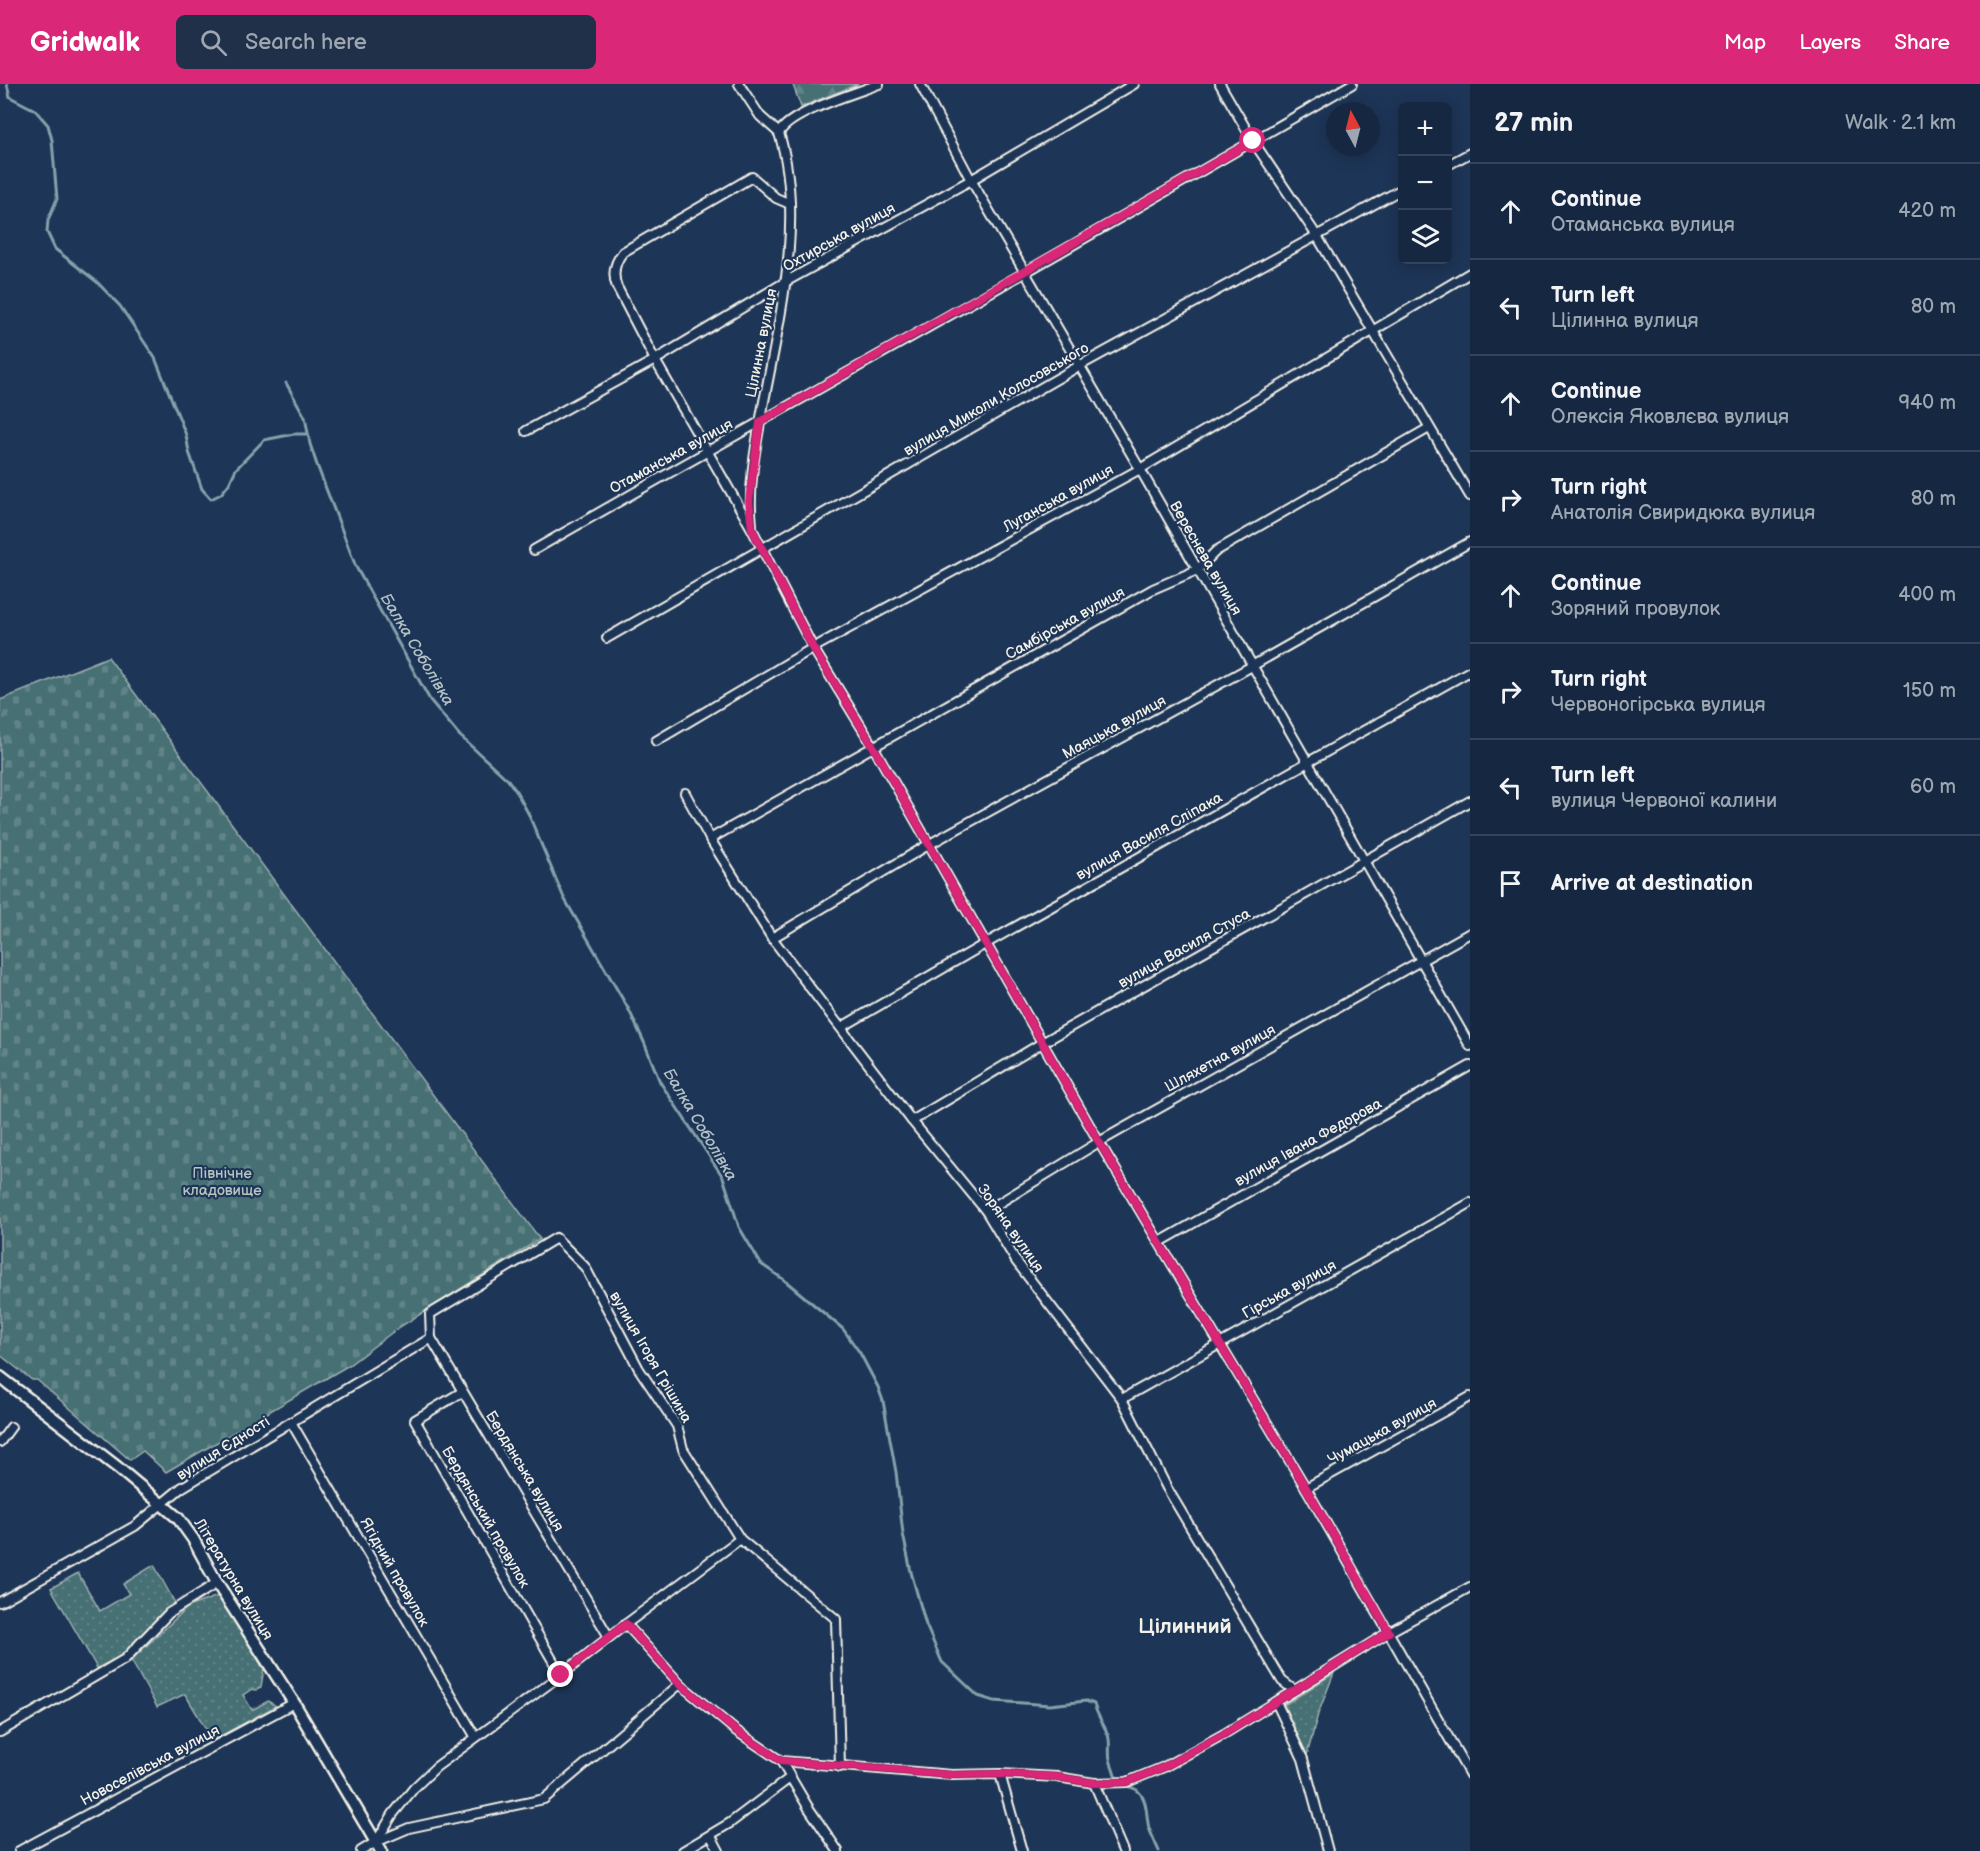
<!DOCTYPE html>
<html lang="en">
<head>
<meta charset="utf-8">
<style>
  :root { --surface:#162841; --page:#1f3048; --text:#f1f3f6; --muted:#9ea6b1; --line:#35445a; --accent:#db2777 }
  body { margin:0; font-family:"Balsamiq Sans",sans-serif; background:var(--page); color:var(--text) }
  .controls { position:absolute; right:18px; top:18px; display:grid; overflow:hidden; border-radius:9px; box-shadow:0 3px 15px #0003 }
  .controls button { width:54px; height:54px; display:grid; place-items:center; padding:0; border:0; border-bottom:2px solid var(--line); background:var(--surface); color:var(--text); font:30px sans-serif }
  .compass { position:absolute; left:1326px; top:18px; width:54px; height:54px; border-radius:50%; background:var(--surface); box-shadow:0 3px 15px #0003; rotate:353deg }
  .stop { position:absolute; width:18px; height:18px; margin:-14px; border:4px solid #db2777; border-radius:50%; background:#fff }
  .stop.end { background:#db2777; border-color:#fff; box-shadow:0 2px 6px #0008 }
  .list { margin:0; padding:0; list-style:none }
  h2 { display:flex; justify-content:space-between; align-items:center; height:78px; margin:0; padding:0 24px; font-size:26px }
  h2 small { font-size:20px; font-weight:400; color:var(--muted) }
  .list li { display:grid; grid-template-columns:39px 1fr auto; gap:18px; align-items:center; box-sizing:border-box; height:96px; padding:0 24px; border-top:2px solid var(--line) }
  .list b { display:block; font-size:22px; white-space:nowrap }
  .list p { margin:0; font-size:20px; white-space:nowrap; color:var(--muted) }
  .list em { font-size:20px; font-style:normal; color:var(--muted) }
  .icon { flex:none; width:33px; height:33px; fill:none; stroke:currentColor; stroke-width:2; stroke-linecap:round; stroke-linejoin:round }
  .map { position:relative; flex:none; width:1470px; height:1767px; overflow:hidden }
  header { display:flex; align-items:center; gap:36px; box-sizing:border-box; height:84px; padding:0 30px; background:var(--accent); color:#fff }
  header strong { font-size:28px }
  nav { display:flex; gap:33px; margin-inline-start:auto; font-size:21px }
  .search { width:420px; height:54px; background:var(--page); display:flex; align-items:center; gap:15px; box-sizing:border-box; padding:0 21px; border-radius:9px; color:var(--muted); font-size:22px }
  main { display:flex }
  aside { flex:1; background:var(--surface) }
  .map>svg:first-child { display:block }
  .grass { fill:url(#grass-dots); stroke:#9db0ae; stroke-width:1.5 }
  .forest { fill:url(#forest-firs); stroke:#9db0ae; stroke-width:1.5 }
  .cemetery { fill:url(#cemetery-stones); stroke:#9db0ae; stroke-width:1.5 }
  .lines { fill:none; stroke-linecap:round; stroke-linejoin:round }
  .stream { stroke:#87a1ab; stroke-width:3 }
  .street-casing { stroke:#f4f1e8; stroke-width:12 }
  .secondary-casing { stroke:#f4f1e8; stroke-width:15 }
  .street { stroke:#1d3557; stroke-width:8 }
  .secondary { stroke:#1d3557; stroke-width:10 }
  .route { stroke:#db2777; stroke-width:8 }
  .labels { text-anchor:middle; stroke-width:4.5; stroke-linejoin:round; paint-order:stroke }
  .street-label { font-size:15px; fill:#f4f1e8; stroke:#1d3557 }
  .park-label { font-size:15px; fill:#b7c4bf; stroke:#1d3557 }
  .water-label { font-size:16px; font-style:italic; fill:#b5c2c5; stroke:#1d3557 }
  .district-label { font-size:21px; font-weight:bold; fill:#f4f1e8; stroke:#1d3557 }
</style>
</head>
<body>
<header>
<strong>Gridwalk</strong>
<div class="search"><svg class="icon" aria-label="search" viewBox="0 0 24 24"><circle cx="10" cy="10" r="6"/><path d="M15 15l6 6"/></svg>Search here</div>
<nav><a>Map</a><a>Layers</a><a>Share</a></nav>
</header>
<main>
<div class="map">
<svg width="1470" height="1767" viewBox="0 0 1470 1767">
  <defs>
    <pattern id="grass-dots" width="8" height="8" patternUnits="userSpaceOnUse" patternTransform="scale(1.5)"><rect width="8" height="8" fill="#466f74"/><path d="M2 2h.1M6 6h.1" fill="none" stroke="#618488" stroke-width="1.8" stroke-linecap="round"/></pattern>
    <pattern id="forest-firs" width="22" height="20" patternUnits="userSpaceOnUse" patternTransform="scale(1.5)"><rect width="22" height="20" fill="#466f74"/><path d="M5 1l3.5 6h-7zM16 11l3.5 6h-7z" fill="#618488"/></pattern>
    <pattern id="cemetery-stones" width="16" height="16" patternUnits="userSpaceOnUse" patternTransform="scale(1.5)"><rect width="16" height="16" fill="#466f74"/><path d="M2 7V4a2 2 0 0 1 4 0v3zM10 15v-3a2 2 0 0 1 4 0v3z" fill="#618488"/></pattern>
  </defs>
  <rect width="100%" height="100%" fill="#1d3557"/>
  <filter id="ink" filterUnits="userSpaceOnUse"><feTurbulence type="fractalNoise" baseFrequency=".0167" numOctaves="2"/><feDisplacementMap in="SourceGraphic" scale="12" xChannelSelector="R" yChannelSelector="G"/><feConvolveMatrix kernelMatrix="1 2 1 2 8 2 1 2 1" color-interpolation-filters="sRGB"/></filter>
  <g filter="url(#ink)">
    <g class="grass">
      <path d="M154,1481L175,1519L124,1571L97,1584L51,1504L78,1489L100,1527L129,1510L123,1500Z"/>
      <path d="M218,1512L264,1584L261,1603L256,1606L252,1605L243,1611L252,1626L268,1617L276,1622L215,1655L209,1650L185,1610L157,1623L131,1576L188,1523Z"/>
      <path d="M1334,1589L1318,1630L1307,1671L1284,1621Z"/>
    </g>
    <path class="forest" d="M795,0H858L801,23L793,1Z"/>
    <path class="cemetery" d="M108,573L540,1155L398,1244L349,1281L166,1388L143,1367L130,1376L37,1296H32L0,1271V616Z"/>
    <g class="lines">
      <g class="stream">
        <path d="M7,0L10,13L35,26L48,41L52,56L57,115L48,136L47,148L55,165L97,198L120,222L155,274L186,351L189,368L202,405L211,415L221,410L229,400L236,385L264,356L294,350H308"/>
        <path d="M286,299L305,333L310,360L317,381L356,483L430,616L460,652L508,696L516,707L528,729L564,814L629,926L644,958L660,998L723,1093L739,1143L761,1180L783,1195L843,1245L860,1269L878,1303L883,1317L896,1388L903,1450L911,1488L926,1541L942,1578L978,1612L994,1617L1050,1621L1086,1617L1094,1620C1097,1632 1104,1640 1108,1651C1111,1659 1108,1668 1110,1675C1112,1685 1116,1687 1116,1698C1123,1703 1133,1702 1138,1707C1148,1716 1146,1733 1149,1744C1152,1752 1156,1760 1159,1767"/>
      </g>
      <defs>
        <g id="street">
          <path d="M739,0L760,32L779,49"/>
          <path d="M920,0L971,96L1140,385L1470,962"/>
          <path d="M1220,0L1253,57L1317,152L1470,412"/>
          <path d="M779,49C790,28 856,9 879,0"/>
          <path d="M1448,81L1470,69"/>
          <path d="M790,120L776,114L752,93L623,168C614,179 612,190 617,203L655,276L752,445L813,564L873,662L1099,1058L1306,1404L1470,1691"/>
          <path d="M526,347L655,276L787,197L971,96L1134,0"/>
          <path d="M752,441C748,403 755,366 762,328C778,241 806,136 779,49"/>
          <path d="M534,466C697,372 861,282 1024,189C1134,126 1243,63 1352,0"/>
          <path d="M607,554L1079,282L1402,105"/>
          <path d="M656,657L813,564L1140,385L1470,189"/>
          <path d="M685,709L710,755L772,854L912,1037L986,1127L1016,1177L1122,1315L1167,1404L1282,1597L1294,1606"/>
          <path d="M710,755L1153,505L1197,486L1216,467L1429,344"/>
          <path d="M772,854L928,761L1252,582L1470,458"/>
          <path d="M842,943L985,860L1470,587"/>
          <path d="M912,1037L1042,959L1470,717"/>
          <path d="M986,1127L1099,1058L1470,849"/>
          <path d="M1160,1158L1470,982"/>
          <path d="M462,1308L415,1336L561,1591"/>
          <path d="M1122,1315L1470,1119"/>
          <path d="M291,1338L475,1652"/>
          <path d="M0,1358L11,1343"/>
          <path d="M1306,1404L1470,1313"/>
          <path d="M0,1518L135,1442L181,1404L431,1254"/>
          <path d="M626,1540L680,1600L735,1646L781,1677L808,1723L838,1767"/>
          <path d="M609,1553L431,1254L430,1230L556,1154L585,1183L639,1285L677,1342L683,1365L740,1455L836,1535L840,1683"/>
          <path d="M1276,1618L1303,1675L1328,1767"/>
          <path d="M0,1648L125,1575L169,1529L217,1499"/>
          <path d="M781,1677L952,1691L1000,1690L1057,1693L1094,1699L1127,1698L1164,1683L1224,1650L1389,1548L1470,1503"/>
          <path d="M1000,1690L1022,1767"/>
          <path d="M1094,1699L1123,1767"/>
          <path d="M711,1752L719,1767"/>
          <path d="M376,1758L409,1744L544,1715L680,1600"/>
          <path d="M19,1767L294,1619"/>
          <path d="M361,1767L376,1758L393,1730L414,1704L436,1683L561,1591L626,1540L740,1455"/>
          <path d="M683,1767L730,1739L791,1693"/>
        </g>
        <path id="secondary" d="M0,1293L117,1383L178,1434L193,1455L217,1499L294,1619L381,1767"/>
      </defs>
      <use href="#street" class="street-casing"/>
      <use href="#secondary" class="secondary-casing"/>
      <use href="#street" class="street"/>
      <use href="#secondary" class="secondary"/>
    </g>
  </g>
  <g class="lines" filter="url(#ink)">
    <path class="route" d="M561,1591L626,1540L680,1600L735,1646L781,1677L952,1691L1000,1690L1057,1693L1094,1699L1127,1698L1164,1683L1224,1650L1389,1548L1306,1404L1099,1058L873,662L813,564L752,445L749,417L760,338L1253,57"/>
  </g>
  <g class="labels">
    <g class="street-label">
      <text transform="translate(839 153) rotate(-29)" y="5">Охтирська вулиця</text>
      <text transform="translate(761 259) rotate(-79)" y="5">Цілинна вулиця</text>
      <text transform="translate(996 315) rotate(-30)" y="5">вулиця Миколи Колосовського</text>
      <text transform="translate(671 372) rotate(-29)" y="5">Отаманська вулиця</text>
      <text transform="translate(1058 414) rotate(-29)" y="5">Луганська вулиця</text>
      <text transform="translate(1206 474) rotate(60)" y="5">Вереснева вулиця</text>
      <text transform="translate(1065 539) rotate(-29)" y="5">Самбірська вулиця</text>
      <text transform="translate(1114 643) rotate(-29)" y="5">Маяцька вулиця</text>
      <text transform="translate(1149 752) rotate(-29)" y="5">вулиця Василя Сліпака</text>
      <text transform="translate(1184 864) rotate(-29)" y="5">вулиця Василя Стуса</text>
      <text transform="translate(1220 974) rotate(-29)" y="5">Шляхетна вулиця</text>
      <text transform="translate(1308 1058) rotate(-29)" y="5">вулиця Івана Федорова</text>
      <text transform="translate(1011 1144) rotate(55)" y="5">Зоряна вулиця</text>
      <text transform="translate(1289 1205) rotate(-29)" y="5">Гірська вулиця</text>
      <text transform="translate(651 1273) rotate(60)" y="5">вулиця Ігоря Грішина</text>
      <text transform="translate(1382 1347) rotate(-29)" y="5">Чумацька вулиця</text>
      <text transform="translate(223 1364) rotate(-32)" y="5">вулиця Єдності</text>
      <text transform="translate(525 1387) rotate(59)" y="5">Бердянська вулиця</text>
      <text transform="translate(486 1433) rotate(60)" y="5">Бердянський провулок</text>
      <text transform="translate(395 1488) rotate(60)" y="5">Ягідний провулок</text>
      <text transform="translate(234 1495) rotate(59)" y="5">Літературна вулиця</text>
      <text transform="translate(150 1681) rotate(-28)" y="5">Новоселівська вулиця</text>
    </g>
    <g class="park-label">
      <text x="222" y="1094">Північне<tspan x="222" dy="17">кладовище</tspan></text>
    </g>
    <g class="water-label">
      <text transform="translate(418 565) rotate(59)" y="6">Балка Соболівка</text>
      <text transform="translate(701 1040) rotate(59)" y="6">Балка Соболівка</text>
    </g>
    <g class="district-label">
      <text x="1185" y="1549">Цілинний</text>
    </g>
  </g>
</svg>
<div class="controls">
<button>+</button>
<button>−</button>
<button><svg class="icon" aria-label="layers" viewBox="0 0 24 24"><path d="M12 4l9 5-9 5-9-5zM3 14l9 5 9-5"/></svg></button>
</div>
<svg class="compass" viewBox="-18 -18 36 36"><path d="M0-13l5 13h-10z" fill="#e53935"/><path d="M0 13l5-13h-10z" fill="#9ea6b1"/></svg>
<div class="stop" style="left:1253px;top:57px"></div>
<div class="stop end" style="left:561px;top:1591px"></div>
</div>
<aside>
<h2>27 min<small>Walk · 2.1 km</small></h2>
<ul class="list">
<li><svg class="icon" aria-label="ahead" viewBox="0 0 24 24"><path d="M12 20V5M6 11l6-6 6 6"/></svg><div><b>Continue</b><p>Отаманська вулиця</p></div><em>420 m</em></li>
<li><svg class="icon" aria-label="left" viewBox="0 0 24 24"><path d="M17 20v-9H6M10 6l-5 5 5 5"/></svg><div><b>Turn left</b><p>Цілинна вулиця</p></div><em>80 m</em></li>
<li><svg class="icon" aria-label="ahead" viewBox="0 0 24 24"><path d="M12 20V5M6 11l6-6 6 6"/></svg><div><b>Continue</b><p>Олексія Яковлєва вулиця</p></div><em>940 m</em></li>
<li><svg class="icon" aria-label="right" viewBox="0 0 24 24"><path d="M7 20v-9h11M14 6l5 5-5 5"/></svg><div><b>Turn right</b><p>Анатолія Свиридюка вулиця</p></div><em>80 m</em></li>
<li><svg class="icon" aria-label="ahead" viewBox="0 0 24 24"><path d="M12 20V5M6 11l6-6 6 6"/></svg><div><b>Continue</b><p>Зоряний провулок</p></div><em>400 m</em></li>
<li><svg class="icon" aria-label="right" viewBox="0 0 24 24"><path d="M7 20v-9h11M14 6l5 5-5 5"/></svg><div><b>Turn right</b><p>Червоногірська вулиця</p></div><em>150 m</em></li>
<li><svg class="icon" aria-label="left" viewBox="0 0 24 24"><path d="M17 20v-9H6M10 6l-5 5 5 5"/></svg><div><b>Turn left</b><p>вулиця Червоної калини</p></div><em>60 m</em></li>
<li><svg class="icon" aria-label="arrive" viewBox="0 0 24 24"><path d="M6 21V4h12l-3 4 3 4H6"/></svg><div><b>Arrive at destination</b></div></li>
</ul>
</aside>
</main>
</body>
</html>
